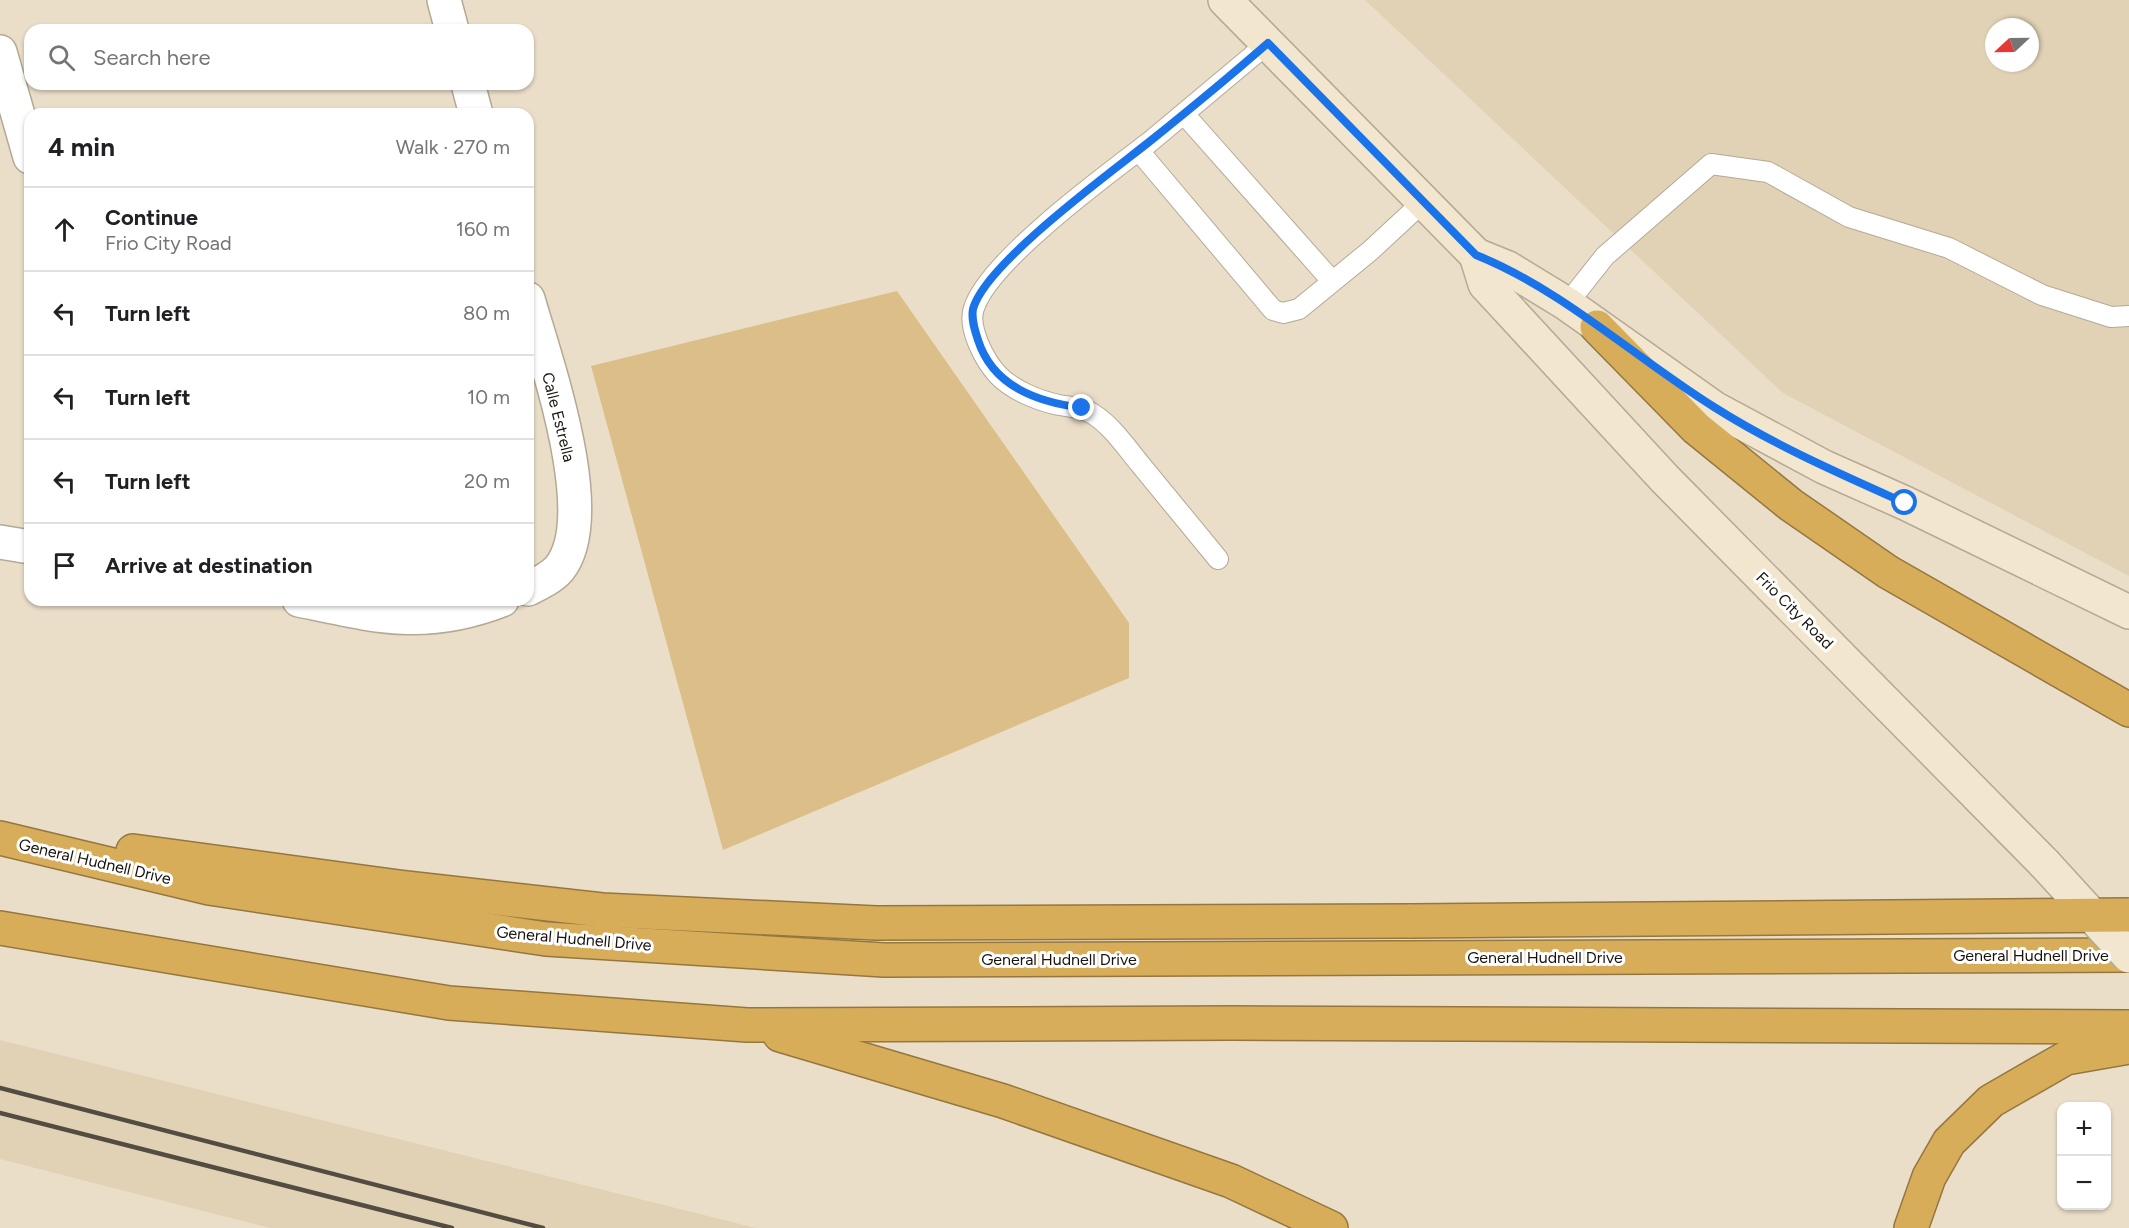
<!DOCTYPE html>
<html lang="en">
<head>
<meta charset="utf-8">
<style>
  :root { --surface:#fff; --page:#f2f2f2; --text:#202124; --muted:#757577; --line:#e0e0e0 }
  body { margin:0; font-family:Figtree,sans-serif; background:var(--page); color:var(--text) }
  .controls { position:absolute; right:18px; bottom:18px; display:grid; overflow:hidden; border-radius:12px; box-shadow:0 2px 4px #0004 }
  .controls button { width:54px; height:54px; display:grid; place-items:center; padding:0; border:0; border-bottom:2px solid var(--line); background:var(--surface); color:var(--text); font:30px sans-serif }
  .compass { position:absolute; left:1985px; top:18px; width:54px; height:54px; border-radius:50%; background:var(--surface); box-shadow:0 2px 4px #0004; rotate:248deg }
  .stop { position:absolute; width:18px; height:18px; margin:-14px; border:4px solid #1a73e8; border-radius:50%; background:#fff }
  .stop.end { background:#1a73e8; border-color:#fff; box-shadow:0 2px 6px #0008 }
  .list { margin:0; padding:0; list-style:none }
  h2 { display:flex; justify-content:space-between; align-items:center; height:78px; margin:0; padding:0 24px; font-size:26px }
  h2 small { font-size:20px; font-weight:400; color:var(--muted) }
  .list li { display:grid; grid-template-columns:39px 1fr auto; gap:18px; align-items:center; box-sizing:border-box; height:84px; padding:0 24px; border-top:2px solid var(--line) }
  .list b { display:block; font-size:22px; white-space:nowrap }
  .list p { margin:0; font-size:20px; white-space:nowrap; color:var(--muted) }
  .list em { font-size:20px; font-style:normal; color:var(--muted) }
  .icon { flex:none; width:33px; height:33px; fill:none; stroke:currentColor; stroke-width:2; stroke-linecap:round; stroke-linejoin:round }
  .map { position:relative; flex:none; width:2129px; height:1228px; overflow:hidden }
  .search { position:absolute; background:var(--surface); box-shadow:0 2px 4px #0004; left:24px; top:24px; width:510px; height:66px; display:flex; align-items:center; gap:15px; box-sizing:border-box; padding:0 21px; border-radius:18px; color:var(--muted); font-size:22px }
  .panel { position:absolute; background:var(--surface); box-shadow:0 2px 4px #0004; left:24px; top:108px; width:510px; height:498px; border-radius:18px }
  .map>svg:first-child { display:block }
  .built { fill:#e1d2b6; fill-rule:evenodd }
  .green { fill:#dcbf88 }
  .lines { fill:none; stroke-linecap:round; stroke-linejoin:round }
  .service-casing { stroke:#b4a995; stroke-width:22 }
  .minor-casing { stroke:#b4a995; stroke-width:36 }
  .secondary-casing { stroke:#b4a995; stroke-width:36 }
  .motorway-casing { stroke:#94773f; stroke-width:36 }
  .service { stroke:#fff; stroke-width:20 }
  .minor { stroke:#fff; stroke-width:33 }
  .secondary { stroke:#f3e6ce; stroke-width:33 }
  .motorway { stroke:#d8ad5a; stroke-width:33 }
  .rail { stroke:#524c41; stroke-width:4.5 }
  .secondary-bridge-casing { stroke:#b4a995; stroke-width:36; stroke-linecap:butt }
  .motorway-bridge-casing { stroke:#94773f; stroke-width:36; stroke-linecap:butt }
  .secondary-bridge { stroke:#f3e6ce; stroke-width:33 }
  .motorway-bridge { stroke:#d8ad5a; stroke-width:33 }
  .route { stroke:#1a73e8; stroke-width:8 }
  .labels { text-anchor:middle; stroke-width:6; stroke-linejoin:round; paint-order:stroke }
  .street-label { font-size:16px; fill:#17130c; stroke:#fff }
</style>
</head>
<body>
<div class="map">
<svg width="2129" height="1228" viewBox="0 0 2129 1228">
  <rect width="100%" height="100%" fill="#eadec9"/>
  <g class="built">
    <path d="M1365,0H2129V576L1783,393ZM1994,27H2030V63H1994Z"/>
    <path d="M0,1040L756,1228H270L0,1159Z"/>
  </g>
  <path class="green" d="M897,291L1129,623V678L723,850L591,366Z"/>
  <g class="lines">
    <defs>
      <g id="service">
        <path d="M1268,43L1139,151L1273,310L1283,313L1299,309L1370,251L1424,201"/>
        <path d="M1184,114L1332,281"/>
        <path d="M1147,144C1105,176 989,261 974,308C967,328 985,361 998,375C1012,390 1039,401 1059,405C1071,407 1082,407 1093,414C1112,426 1126,447 1140,464C1166,496 1192,527 1218,559"/>
        <path d="M1567,304L1605,256L1711,164L1768,172L1849,217L1949,248L2042,295L2111,317L2129,316"/>
      </g>
      <g id="minor">
        <path d="M444,0L452,30"/>
        <path d="M0,52L30,157"/>
        <path d="M468,84L476,114"/>
        <path d="M528,299C545,359 602,517 559,569C551,578 538,584 528,589"/>
        <path d="M0,542L30,547"/>
        <path d="M299,600C376,616 425,630 502,600"/>
      </g>
      <g id="secondary">
        <path d="M1225,0L1476,255L1508,268L1567,304L1714,408L1824,467L1905,503L2129,612"/>
        <path d="M1476,255L1485,284L1665,479L2044,863"/>
      </g>
      <g id="motorway">
        <path d="M1597,327L1696,428L1791,505L1888,572L2129,710"/>
        <path d="M0,838L209,888L546,939L884,960L2129,955"/>
        <path d="M133,851L399,887L602,910L876,923L1411,921"/>
        <path d="M0,928L449,1003L747,1025L1232,1023L2129,1027"/>
        <path d="M780,1035L1003,1101L1231,1181L1331,1228"/>
        <path d="M1911,1228L1929,1177L1949,1142L1991,1101L2066,1058L2129,1047"/>
      </g>
    </defs>
    <use href="#service" class="service-casing"/>
    <use href="#minor" class="minor-casing"/>
    <use href="#secondary" class="secondary-casing"/>
    <use href="#motorway" class="motorway-casing"/>
    <use href="#service" class="service"/>
    <use href="#minor" class="minor"/>
    <use href="#secondary" class="secondary"/>
    <use href="#motorway" class="motorway"/>
    <g class="rail">
      <path d="M0,1088L543,1228"/>
      <path d="M0,1113L452,1228"/>
    </g>
    <defs>
      <path id="secondary-bridge" d="M2044,863L2129,956"/>
      <path id="motorway-bridge" d="M1411,921L2129,915"/>
    </defs>
    <use href="#secondary-bridge" class="secondary-bridge-casing"/>
    <use href="#motorway-bridge" class="motorway-bridge-casing"/>
    <use href="#secondary-bridge" class="secondary-bridge"/>
    <use href="#motorway-bridge" class="motorway-bridge"/>
  </g>
  <g class="lines">
    <path class="route" d="M1082,408C1038,402 993,387 978,340C975,331 971,319 973,309C985,264 1110,173 1149,142C1189,110 1229,77 1268,43L1476,255C1563,290 1634,357 1714,407C1774,445 1840,474 1905,503"/>
  </g>
  <g class="labels">
    <g class="street-label">
      <text transform="translate(559 417) rotate(76)" y="6">Calle Estrella</text>
      <text transform="translate(1795 610) rotate(45)" y="6">Frio City Road</text>
      <text transform="translate(95 861) rotate(13)" y="6">General Hudnell Drive</text>
      <text transform="translate(574 938) rotate(5)" y="6">General Hudnell Drive</text>
      <text x="2031" y="961">General Hudnell Drive</text>
      <text x="1545" y="963">General Hudnell Drive</text>
      <text x="1059" y="965">General Hudnell Drive</text>
    </g>
  </g>
</svg>
<div class="controls">
<button>+</button>
<button>−</button>
</div>
<svg class="compass" viewBox="-18 -18 36 36"><path d="M0-13l5 13h-10z" fill="#e53935"/><path d="M0 13l5-13h-10z" fill="#757577"/></svg>
<div class="stop" style="left:1905px;top:503px"></div>
<div class="stop end" style="left:1082px;top:408px"></div>
<div class="search"><svg class="icon" aria-label="search" viewBox="0 0 24 24"><circle cx="10" cy="10" r="6"/><path d="M15 15l6 6"/></svg>Search here</div>
<section class="panel">
<h2>4 min<small>Walk · 270 m</small></h2>
<ul class="list">
<li><svg class="icon" aria-label="ahead" viewBox="0 0 24 24"><path d="M12 20V5M6 11l6-6 6 6"/></svg><div><b>Continue</b><p>Frio City Road</p></div><em>160 m</em></li>
<li><svg class="icon" aria-label="left" viewBox="0 0 24 24"><path d="M17 20v-9H6M10 6l-5 5 5 5"/></svg><div><b>Turn left</b></div><em>80 m</em></li>
<li><svg class="icon" aria-label="left" viewBox="0 0 24 24"><path d="M17 20v-9H6M10 6l-5 5 5 5"/></svg><div><b>Turn left</b></div><em>10 m</em></li>
<li><svg class="icon" aria-label="left" viewBox="0 0 24 24"><path d="M17 20v-9H6M10 6l-5 5 5 5"/></svg><div><b>Turn left</b></div><em>20 m</em></li>
<li><svg class="icon" aria-label="arrive" viewBox="0 0 24 24"><path d="M6 21V4h12l-3 4 3 4H6"/></svg><div><b>Arrive at destination</b></div></li>
</ul>
</section>
</div>
</body>
</html>
